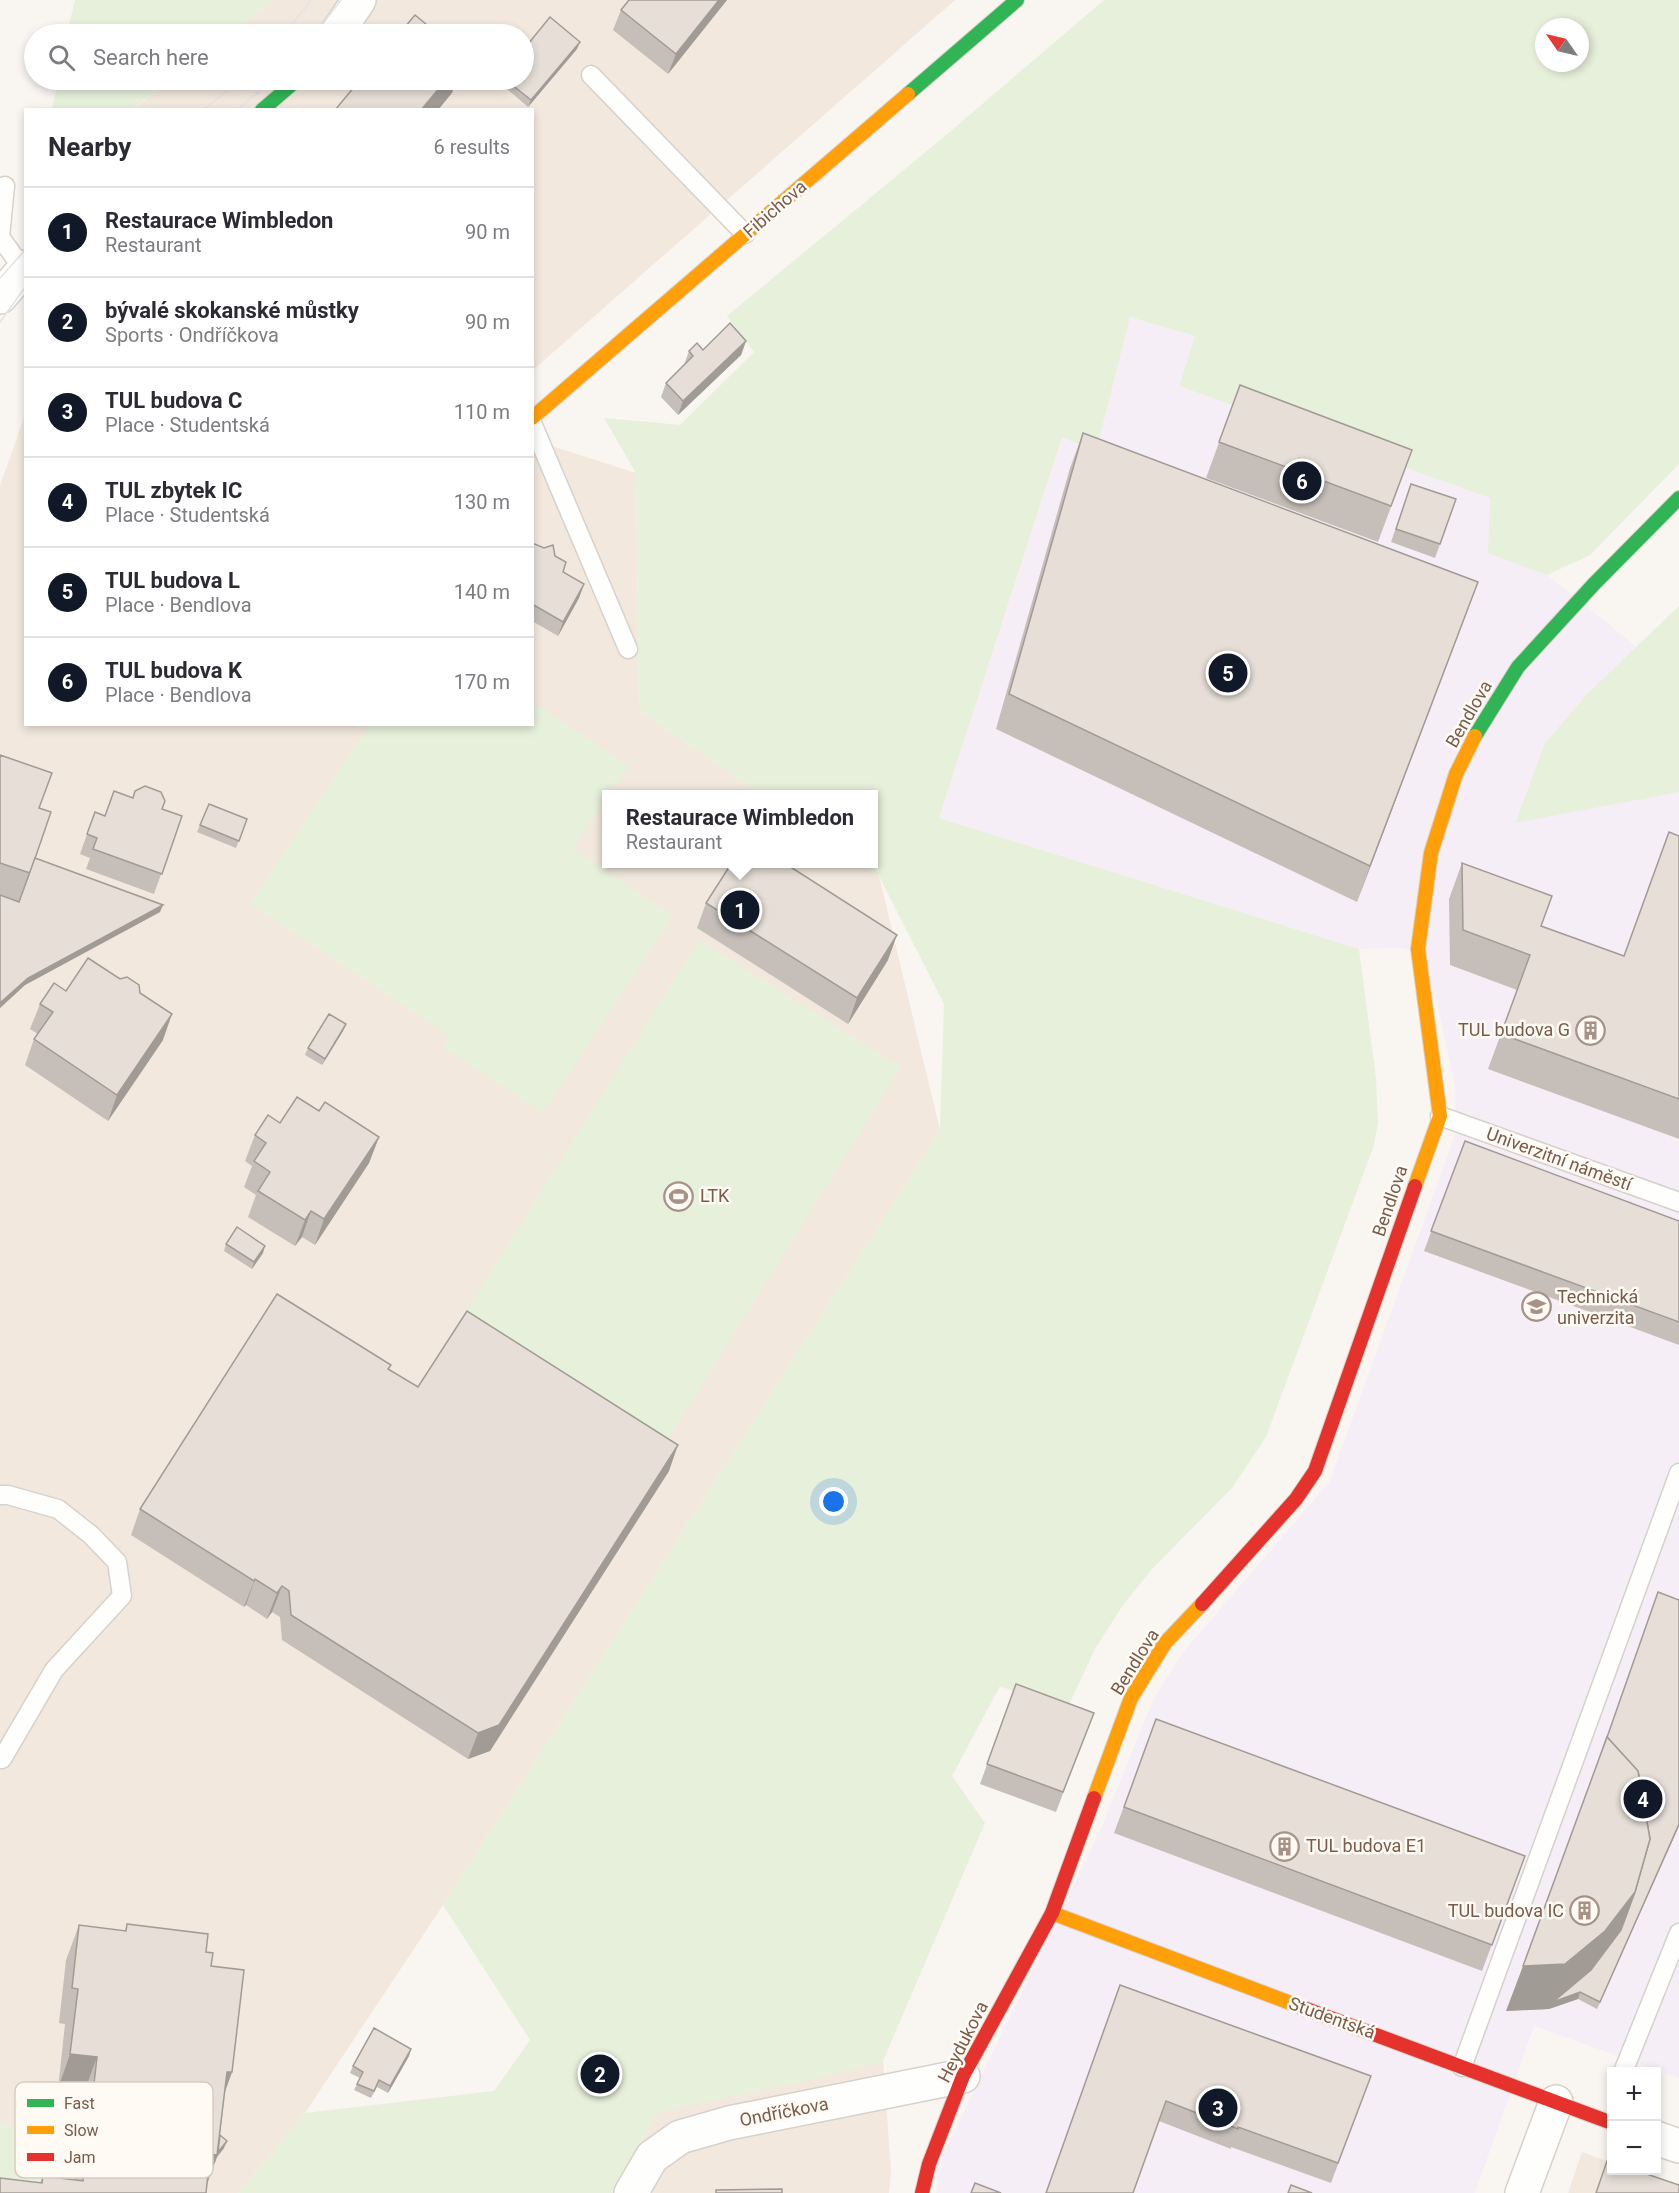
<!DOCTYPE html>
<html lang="en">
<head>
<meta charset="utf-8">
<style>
  :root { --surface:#fff; --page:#f2f2f3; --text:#2b2b33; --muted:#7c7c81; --line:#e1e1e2; --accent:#111827 }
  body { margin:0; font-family:Roboto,sans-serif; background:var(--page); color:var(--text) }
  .controls { position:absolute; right:18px; bottom:18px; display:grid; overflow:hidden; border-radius:0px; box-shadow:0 3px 9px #0003 }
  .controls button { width:54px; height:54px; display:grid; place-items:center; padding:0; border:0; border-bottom:2px solid var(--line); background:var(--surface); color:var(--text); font:30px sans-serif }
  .compass { position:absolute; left:1535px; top:18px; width:54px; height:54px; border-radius:50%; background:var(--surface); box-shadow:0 3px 9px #0003; rotate:304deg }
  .you { position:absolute; left:834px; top:1502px; width:21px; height:21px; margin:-15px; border:4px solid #fff; border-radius:50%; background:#1a73e8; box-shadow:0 0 0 9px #1a73e833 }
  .badge { display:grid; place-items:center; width:39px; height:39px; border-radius:50%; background:var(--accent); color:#fff; font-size:20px; font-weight:700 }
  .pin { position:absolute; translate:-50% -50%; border:3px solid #fff; box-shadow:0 2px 6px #0006 }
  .popup { position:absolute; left:602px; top:790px; width:276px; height:78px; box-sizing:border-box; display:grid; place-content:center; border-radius:0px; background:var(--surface); filter:drop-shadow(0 2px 4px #0005); font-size:20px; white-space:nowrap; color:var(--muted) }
  .popup b { font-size:22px; color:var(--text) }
  .popup::after { content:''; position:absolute; left:50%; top:100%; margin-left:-12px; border:12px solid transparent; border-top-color:var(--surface) }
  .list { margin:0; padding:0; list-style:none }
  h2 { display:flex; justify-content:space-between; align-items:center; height:78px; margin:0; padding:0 24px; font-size:26px }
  h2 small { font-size:20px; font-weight:400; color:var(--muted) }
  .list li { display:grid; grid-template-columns:39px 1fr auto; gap:18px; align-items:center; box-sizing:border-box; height:90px; padding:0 24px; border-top:2px solid var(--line) }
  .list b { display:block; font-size:22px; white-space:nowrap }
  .list p { margin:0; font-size:20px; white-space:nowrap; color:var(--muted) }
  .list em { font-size:20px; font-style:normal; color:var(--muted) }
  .icon { flex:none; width:33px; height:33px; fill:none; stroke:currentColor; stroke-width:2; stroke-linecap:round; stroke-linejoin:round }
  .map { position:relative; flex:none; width:1679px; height:2193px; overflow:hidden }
  .search { position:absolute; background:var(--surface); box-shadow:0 3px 9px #0003; left:24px; top:24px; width:510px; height:66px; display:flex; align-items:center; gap:15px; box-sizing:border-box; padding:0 21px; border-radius:33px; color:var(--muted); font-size:22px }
  .panel { position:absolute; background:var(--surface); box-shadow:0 3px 9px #0003; left:24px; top:108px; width:510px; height:618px; border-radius:0px }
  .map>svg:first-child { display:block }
  .residential { fill:#f2e8de }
  .education { fill:#f6eef6 }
  .green { fill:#e7f0db; fill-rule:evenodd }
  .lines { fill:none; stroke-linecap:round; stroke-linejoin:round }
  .lane-casing { stroke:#d7d1cb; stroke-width:21 }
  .street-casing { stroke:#d7d1cb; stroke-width:36 }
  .fast-casing { stroke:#d9d2cb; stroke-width:16 }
  .slow-casing { stroke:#d9d2cb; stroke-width:16 }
  .jam-casing { stroke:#d9d2cb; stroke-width:16 }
  .lane { stroke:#fefefd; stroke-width:18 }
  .street { stroke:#fefefd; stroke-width:33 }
  .fast { stroke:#30b455; stroke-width:14 }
  .slow { stroke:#ff9f0a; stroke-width:14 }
  .jam { stroke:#e5322d; stroke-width:14 }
  .tram { stroke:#e6e3e7; stroke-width:1.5 }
  .wall { fill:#c6bfb9 }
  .shaded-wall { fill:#a19b96 }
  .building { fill:#e6ded7; stroke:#a19b96; stroke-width:1.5 }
  .labels { text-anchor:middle; stroke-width:5; stroke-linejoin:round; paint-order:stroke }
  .street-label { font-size:18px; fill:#7a5c4d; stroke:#fffaf3 }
  .poi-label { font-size:18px; fill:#7a5c4d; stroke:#fffaf3; text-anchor:start }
  .key { fill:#fffaf3; stroke:#d7cbc1; stroke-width:1.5 }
  .key-label { font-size:16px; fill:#7a5c4d }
</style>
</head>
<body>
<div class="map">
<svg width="1679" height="2193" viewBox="0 0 1679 2193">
  <rect width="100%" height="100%" fill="#f9f5f0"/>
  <g class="residential">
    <path d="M275,0H955L533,370L532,110H132L171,80H524V34H229Z"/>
    <path d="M25,415L26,724H532L533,440L636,473L639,710L761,794H606V864H861L879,876L940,1130L443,1905L305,2113L238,2193H0V486Z"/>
    <path d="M883,2061L891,2171L889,2193H612L657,2112Z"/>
    <path d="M1582,2152L1611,2163L1612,2170L1679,2188V2193H1568Z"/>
  </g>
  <path class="education" d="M1130,317L1195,336L1179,386L1490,498L1489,553L1547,575L1637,647L1585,696L1545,743L1515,822L1679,792V2078L1534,2026L1475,2193H936L941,2159L1099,1833L1154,1698L1182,1654L1330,1481L1456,1132L1455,1086L1437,1002L1418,952L1401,948L1359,949L939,818L1062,437L1096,452Z"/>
  <g class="green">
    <path d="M75,0H275L229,34H67Z"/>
    <path d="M1104,0H1679V464L1590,555L1547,575L1488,553L1490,498L1179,386L1195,336L1130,317L1096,452L1062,437L939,818L1359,949L1376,1078L1378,1123L1373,1148L1266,1437L1232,1488L1151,1570L1121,1608L1095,1649L1066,1711L1000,1686L952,1776L985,1823L883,2061L812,2080L657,2112L612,2193H238L305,2113L494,2091L530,2040L443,1905L940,1130L944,1004L879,876L861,864H873V794H761L639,710L636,473L604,418L680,425L754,352L727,316L945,136ZM1544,27H1580V63H1544Z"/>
    <path d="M58,80H171L132,109H52Z"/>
    <path d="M1679,606V792L1515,823L1545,743L1585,696Z"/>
    <path d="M533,702L629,766L610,794H606V799L572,849L673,915L543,1113L443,1047L450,1036L250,904L369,725L532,724Z"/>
    <path d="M699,940L901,1067L660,1452L457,1325Z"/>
    <path d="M0,2121L77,2154L72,2193H0Z"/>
  </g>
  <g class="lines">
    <defs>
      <g id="lane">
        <path d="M591,75L745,234"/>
        <path d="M0,188L5,186L0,237L23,269"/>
        <path d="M532,423L628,649"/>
        <path d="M1440,1116L1679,1202"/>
        <path d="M0,1495H8L58,1509L91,1535L117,1562L122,1596L54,1670L2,1759"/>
        <path d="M1462,2067L1679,1473"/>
        <path d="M1623,2072L1679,1933"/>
      </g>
      <g id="street">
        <path d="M336,34L359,0"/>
        <path d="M0,297L26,267"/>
        <path d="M1656,2138L1679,2146"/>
        <path d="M631,2193L652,2157L680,2137L729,2123L963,2076"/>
        <path d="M1522,2193L1556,2102"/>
      </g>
      <g id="fast">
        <path d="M908,94L1017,0"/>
        <path d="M262,110L297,80"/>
        <path d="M1475,736L1518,667L1594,584L1679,498"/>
      </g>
      <g id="slow">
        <path d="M532,418L908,94"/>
        <path d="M1415,1186L1440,1116L1418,949L1431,853L1456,774L1475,736"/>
        <path d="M1094,1798L1131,1698L1165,1643L1202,1604"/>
        <path d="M1052,1913L1301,2007"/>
      </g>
      <g id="jam">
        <path d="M1202,1604L1296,1499L1315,1471L1415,1186"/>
        <path d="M1301,2007L1612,2123"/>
        <path d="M922,2193L929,2164L963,2076L1052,1913L1094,1798"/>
      </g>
    </defs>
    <use href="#lane" class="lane-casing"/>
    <use href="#street" class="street-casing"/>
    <use href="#fast" class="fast-casing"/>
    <use href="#slow" class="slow-casing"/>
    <use href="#jam" class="jam-casing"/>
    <use href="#lane" class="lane"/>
    <use href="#street" class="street"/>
    <use href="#fast" class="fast"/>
    <use href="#slow" class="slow"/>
    <use href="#jam" class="jam"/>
    <g class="tram">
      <path d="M285,34L311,0"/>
      <path d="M315,34L341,0"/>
      <path d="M203,110L241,80"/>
      <path d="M237,110L273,80"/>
      <path d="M0,278L26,249"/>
      <path d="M0,322L26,286"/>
    </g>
  </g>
  <g class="wall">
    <path d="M727,0L668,74L613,30L621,10Z"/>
    <path d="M577,49L528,107L499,82L500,80H524Z"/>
    <path d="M746,341L741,355L678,415L661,397L666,383L684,365L689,351L703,350Z"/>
    <path d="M1240,385L1412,450L1378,542L1206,478Z"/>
    <path d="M1083,433L1478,582L1357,902L996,729L1070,468Z"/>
    <path d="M1411,484L1456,499L1435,558L1391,542Z"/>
    <path d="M532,543L555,556L563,572L584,584L579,598L558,636L532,621Z"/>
    <path d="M0,755L39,808L35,858L160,912L25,985L0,1008Z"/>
    <path d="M209,804L247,819L236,848L197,832Z"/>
    <path d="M162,809L182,816L154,894L86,869L90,858L80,854L95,812L105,816Z"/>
    <path d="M1679,836V1139L1488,1069L1517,990L1450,965L1449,899L1462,863L1541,926L1624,956Z"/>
    <path d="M706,903L888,960L848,1024L697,928Z"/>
    <path d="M66,991L140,993L163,1040L108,1121L25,1065L34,1039L38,1034L30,1029L40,1004Z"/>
    <path d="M346,1024L343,1031L322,1065L305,1055L308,1048Z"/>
    <path d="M319,1111L379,1137L369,1163L315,1245L302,1237L295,1246L248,1217L256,1195L244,1187L252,1166L245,1161L255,1135L280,1123Z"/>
    <path d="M1465,1141L1679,1221V1345L1424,1251Z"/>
    <path d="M226,1244L263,1253L252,1269L224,1251Z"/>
    <path d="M389,1369L418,1387L669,1471L490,1751L468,1759L282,1640L280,1617L272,1612L267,1619L246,1605L244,1607L131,1535L140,1509Z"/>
    <path d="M1016,1684L1086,1733L1056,1812L980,1784Z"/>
    <path d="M1156,1719L1525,1856L1482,1971L1114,1833Z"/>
    <path d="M1679,1826L1597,2009L1578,1999L1549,2009L1506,2011Z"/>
    <path d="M127,1924L206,1952L211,1966L232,2072L225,2092L220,2135L224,2148L217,2157L207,2185L40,2183L43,2176L74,2180L84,2093L58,2089L65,2024L59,2023L66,1960L79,1925L125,1931Z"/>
    <path d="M1120,1985L1371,2076L1331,2183L1231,2147V2149L1159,2121Z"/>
    <path d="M409,2056L388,2093L377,2087L371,2098L354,2090L360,2078L350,2073L353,2066Z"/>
  </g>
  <g class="shaded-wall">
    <path d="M719,0H727L668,74L676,54Z"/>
    <path d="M580,42L577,49L528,107L531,100Z"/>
    <path d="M446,80H457L452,93L438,110H421Z"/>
    <path d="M746,341L741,355L678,415L683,401Z"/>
    <path d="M1478,582L1465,617L1357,902L1370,866Z"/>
    <path d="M584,584L579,598L558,636L563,622Z"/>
    <path d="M163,905L160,912L25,985L0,1008V1003L28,978Z"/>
    <path d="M897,935L888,960L848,1024L857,998Z"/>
    <path d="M172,1014L163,1040L108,1121L117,1095Z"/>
    <path d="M346,1024L343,1031L322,1065L325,1059Z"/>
    <path d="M379,1137L369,1163L315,1245L324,1219Z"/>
    <path d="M311,1211L302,1237L295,1246L305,1220Z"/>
    <path d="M265,1246L263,1253L252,1269L254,1262Z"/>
    <path d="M678,1445L669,1471L490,1751L468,1759L478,1733Z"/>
    <path d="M255,1579L246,1605L244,1607L254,1581Z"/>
    <path d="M282,1586L272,1612L267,1619L277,1593Z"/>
    <path d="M1679,1824V1826L1597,2009L1600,2002Z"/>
    <path d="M1635,1892L1618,1937L1580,1992L1578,1999L1549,2009L1506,2011L1523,1966Z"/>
    <path d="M411,2049L409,2056L388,2093L390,2086Z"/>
    <path d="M70,2054L97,2057L84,2093L58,2089Z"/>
    <path d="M227,2072H232L219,2108Z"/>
    <path d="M227,2141L224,2148L217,2157L204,2191L210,2154Z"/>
  </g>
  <g class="building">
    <path d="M629,0H719L676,54L621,10Z"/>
    <path d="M415,15L438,34H399Z"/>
    <path d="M550,17L580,42L531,100L506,80H524V49Z"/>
    <path d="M360,80H446L421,110H335Z"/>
    <path d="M730,323L746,341L683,401L666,383L693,356L689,351L697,343L703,350Z"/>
    <path d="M1240,385L1412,450L1391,506L1219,442Z"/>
    <path d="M1083,433L1478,582L1370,866L1009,694Z"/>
    <path d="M1411,484L1456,499L1440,544L1396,529Z"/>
    <path d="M532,543L544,548L553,545L555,556L566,562L563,572L584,584L563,622L532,604Z"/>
    <path d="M0,755L52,773L39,808L51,812L30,873L0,863Z"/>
    <path d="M145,786L161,792L165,801L162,809L182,816L162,874L93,849L97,838L87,834L95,812L105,816L114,791L133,798L135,791Z"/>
    <path d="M209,804L247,819L239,841L200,825Z"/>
    <path d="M1669,832L1679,836V1099L1501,1034L1530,955L1463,930L1462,863L1552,896L1541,926L1624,956Z"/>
    <path d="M35,858L163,905L28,978L0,1003V895L19,902Z"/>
    <path d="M731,864H786L897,935L857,998L706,903Z"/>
    <path d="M88,958L120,979L127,977L139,985L140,993L172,1014L117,1095L34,1039L53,1012L40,1004L54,983L66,991Z"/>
    <path d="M329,1014L346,1024L325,1059L308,1048Z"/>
    <path d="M297,1097L319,1111L325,1102L379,1137L324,1219L311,1211L305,1220L258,1191L270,1172L254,1161L266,1143L255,1135L268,1115L280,1123Z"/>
    <path d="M1465,1141L1679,1221V1322L1431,1231Z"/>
    <path d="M237,1227L265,1246L254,1262L226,1244Z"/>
    <path d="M277,1294L391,1365L388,1369L418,1387L467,1311L678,1445L499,1725L478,1733L291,1615L289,1591L282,1586L277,1593L255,1579L254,1581L140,1509Z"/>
    <path d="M1658,1592L1679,1600V1824L1600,2002L1580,1992L1553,2002L1591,1970L1621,1930L1635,1892L1650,1839L1638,1771L1607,1737L1598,1763Z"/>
    <path d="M1016,1684L1094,1713L1063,1792L987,1764Z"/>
    <path d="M1156,1719L1525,1856L1492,1945L1124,1807Z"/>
    <path d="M1607,1737L1638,1771L1650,1839L1635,1892L1605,1931L1565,1964L1523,1966Z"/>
    <path d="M127,1924L208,1934L206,1952L213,1953L211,1966L244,1970L232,2072H227L217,2155L210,2154L206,2193H0V2178L42,2183L43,2176L83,2181L97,2057L70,2054L78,1989L72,1988L79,1925L126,1931Z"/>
    <path d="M1120,1985L1371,2076L1338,2163L1238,2127V2129L1166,2101L1133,2193H1046Z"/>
    <path d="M374,2028L411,2049L390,2086L379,2080L374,2091L357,2084L363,2072L353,2066Z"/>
    <path d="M220,2135L227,2141L218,2152Z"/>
    <path d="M1607,2161L1611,2163V2170H1635L1679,2185V2193H1596Z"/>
    <path d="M975,2183L1001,2193H971Z"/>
    <path d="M1291,2185L1312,2193H1288Z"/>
    <path d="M782,2189V2193H716V2190Z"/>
  </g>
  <defs>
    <symbol id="building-ring" viewBox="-11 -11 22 22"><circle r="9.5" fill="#fffaf3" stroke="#a69286" stroke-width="1.5"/><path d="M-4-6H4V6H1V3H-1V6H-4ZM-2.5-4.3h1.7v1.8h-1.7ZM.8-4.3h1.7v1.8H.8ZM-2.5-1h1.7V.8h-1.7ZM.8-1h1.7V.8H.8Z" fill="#a69286"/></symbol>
    <symbol id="stadium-ring" viewBox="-11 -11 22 22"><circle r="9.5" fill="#fffaf3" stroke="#a69286" stroke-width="1.5"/><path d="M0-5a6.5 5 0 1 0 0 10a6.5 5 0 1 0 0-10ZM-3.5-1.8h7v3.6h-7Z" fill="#a69286"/></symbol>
    <symbol id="university-ring" viewBox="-11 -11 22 22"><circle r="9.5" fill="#fffaf3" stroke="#a69286" stroke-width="1.5"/><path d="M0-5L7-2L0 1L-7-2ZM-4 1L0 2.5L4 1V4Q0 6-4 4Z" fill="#a69286"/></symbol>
  </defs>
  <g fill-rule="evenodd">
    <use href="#building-ring" x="1574" y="1014" width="33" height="33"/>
    <use href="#stadium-ring" x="662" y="1180" width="33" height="33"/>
    <use href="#university-ring" x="1520" y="1290" width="33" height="33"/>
    <use href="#building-ring" x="1268" y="1830" width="33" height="33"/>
    <use href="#building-ring" x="1568" y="1894" width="33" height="33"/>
  </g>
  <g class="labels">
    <g class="street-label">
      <text transform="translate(775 209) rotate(-41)" y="6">Fibichova</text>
      <text transform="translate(1469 714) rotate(-60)" y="6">Bendlova</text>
      <text transform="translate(1559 1159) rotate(20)" y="6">Univerzitní náměstí</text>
      <text transform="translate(1390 1201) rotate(-71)" y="6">Bendlova</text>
      <text transform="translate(1135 1662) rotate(-58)" y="6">Bendlova</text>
      <text transform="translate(1332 2018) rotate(20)" y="6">Studentská</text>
      <text transform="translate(963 2042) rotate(-63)" y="6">Heydukova</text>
      <text transform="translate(784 2112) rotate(-11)" y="6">Ondříčkova</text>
    </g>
    <g class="poi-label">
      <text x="1570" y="1036" text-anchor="end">TUL budova G</text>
      <text x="700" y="1202">LTK</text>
      <text x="1557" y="1303">Technická<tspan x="1557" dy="21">univerzita</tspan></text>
      <text x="1306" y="1852">TUL budova E1</text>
      <text x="1564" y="1917" text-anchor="end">TUL budova IC</text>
    </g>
  </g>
  <rect x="15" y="2082" width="198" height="96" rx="9" class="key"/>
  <rect x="27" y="2099" width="27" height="8" fill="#30b455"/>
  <rect x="27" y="2126" width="27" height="8" fill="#ff9f0a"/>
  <rect x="27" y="2153" width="27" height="8" fill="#e5322d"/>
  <g class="key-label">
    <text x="64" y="2109">Fast</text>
    <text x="64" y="2136">Slow</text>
    <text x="64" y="2163">Jam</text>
  </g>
</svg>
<div class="controls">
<button>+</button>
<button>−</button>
</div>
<svg class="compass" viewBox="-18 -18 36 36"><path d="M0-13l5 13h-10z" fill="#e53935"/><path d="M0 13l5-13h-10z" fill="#7c7c81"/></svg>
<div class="you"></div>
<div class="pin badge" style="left:740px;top:910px">1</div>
<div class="popup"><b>Restaurace Wimbledon</b>Restaurant</div>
<div class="pin badge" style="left:600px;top:2074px">2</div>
<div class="pin badge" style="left:1218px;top:2108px">3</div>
<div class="pin badge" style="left:1643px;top:1799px">4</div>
<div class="pin badge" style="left:1228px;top:673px">5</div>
<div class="pin badge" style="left:1302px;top:481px">6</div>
<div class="search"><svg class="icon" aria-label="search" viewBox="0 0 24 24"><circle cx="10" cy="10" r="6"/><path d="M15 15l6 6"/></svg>Search here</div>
<section class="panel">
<h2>Nearby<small>6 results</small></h2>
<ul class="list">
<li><span class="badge">1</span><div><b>Restaurace Wimbledon</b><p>Restaurant</p></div><em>90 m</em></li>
<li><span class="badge">2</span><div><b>bývalé skokanské můstky</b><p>Sports · Ondříčkova</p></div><em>90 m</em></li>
<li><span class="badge">3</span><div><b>TUL budova C</b><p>Place · Studentská</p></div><em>110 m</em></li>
<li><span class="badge">4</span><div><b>TUL zbytek IC</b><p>Place · Studentská</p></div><em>130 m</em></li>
<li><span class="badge">5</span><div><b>TUL budova L</b><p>Place · Bendlova</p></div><em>140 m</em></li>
<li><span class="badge">6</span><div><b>TUL budova K</b><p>Place · Bendlova</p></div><em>170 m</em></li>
</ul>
</section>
</div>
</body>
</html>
